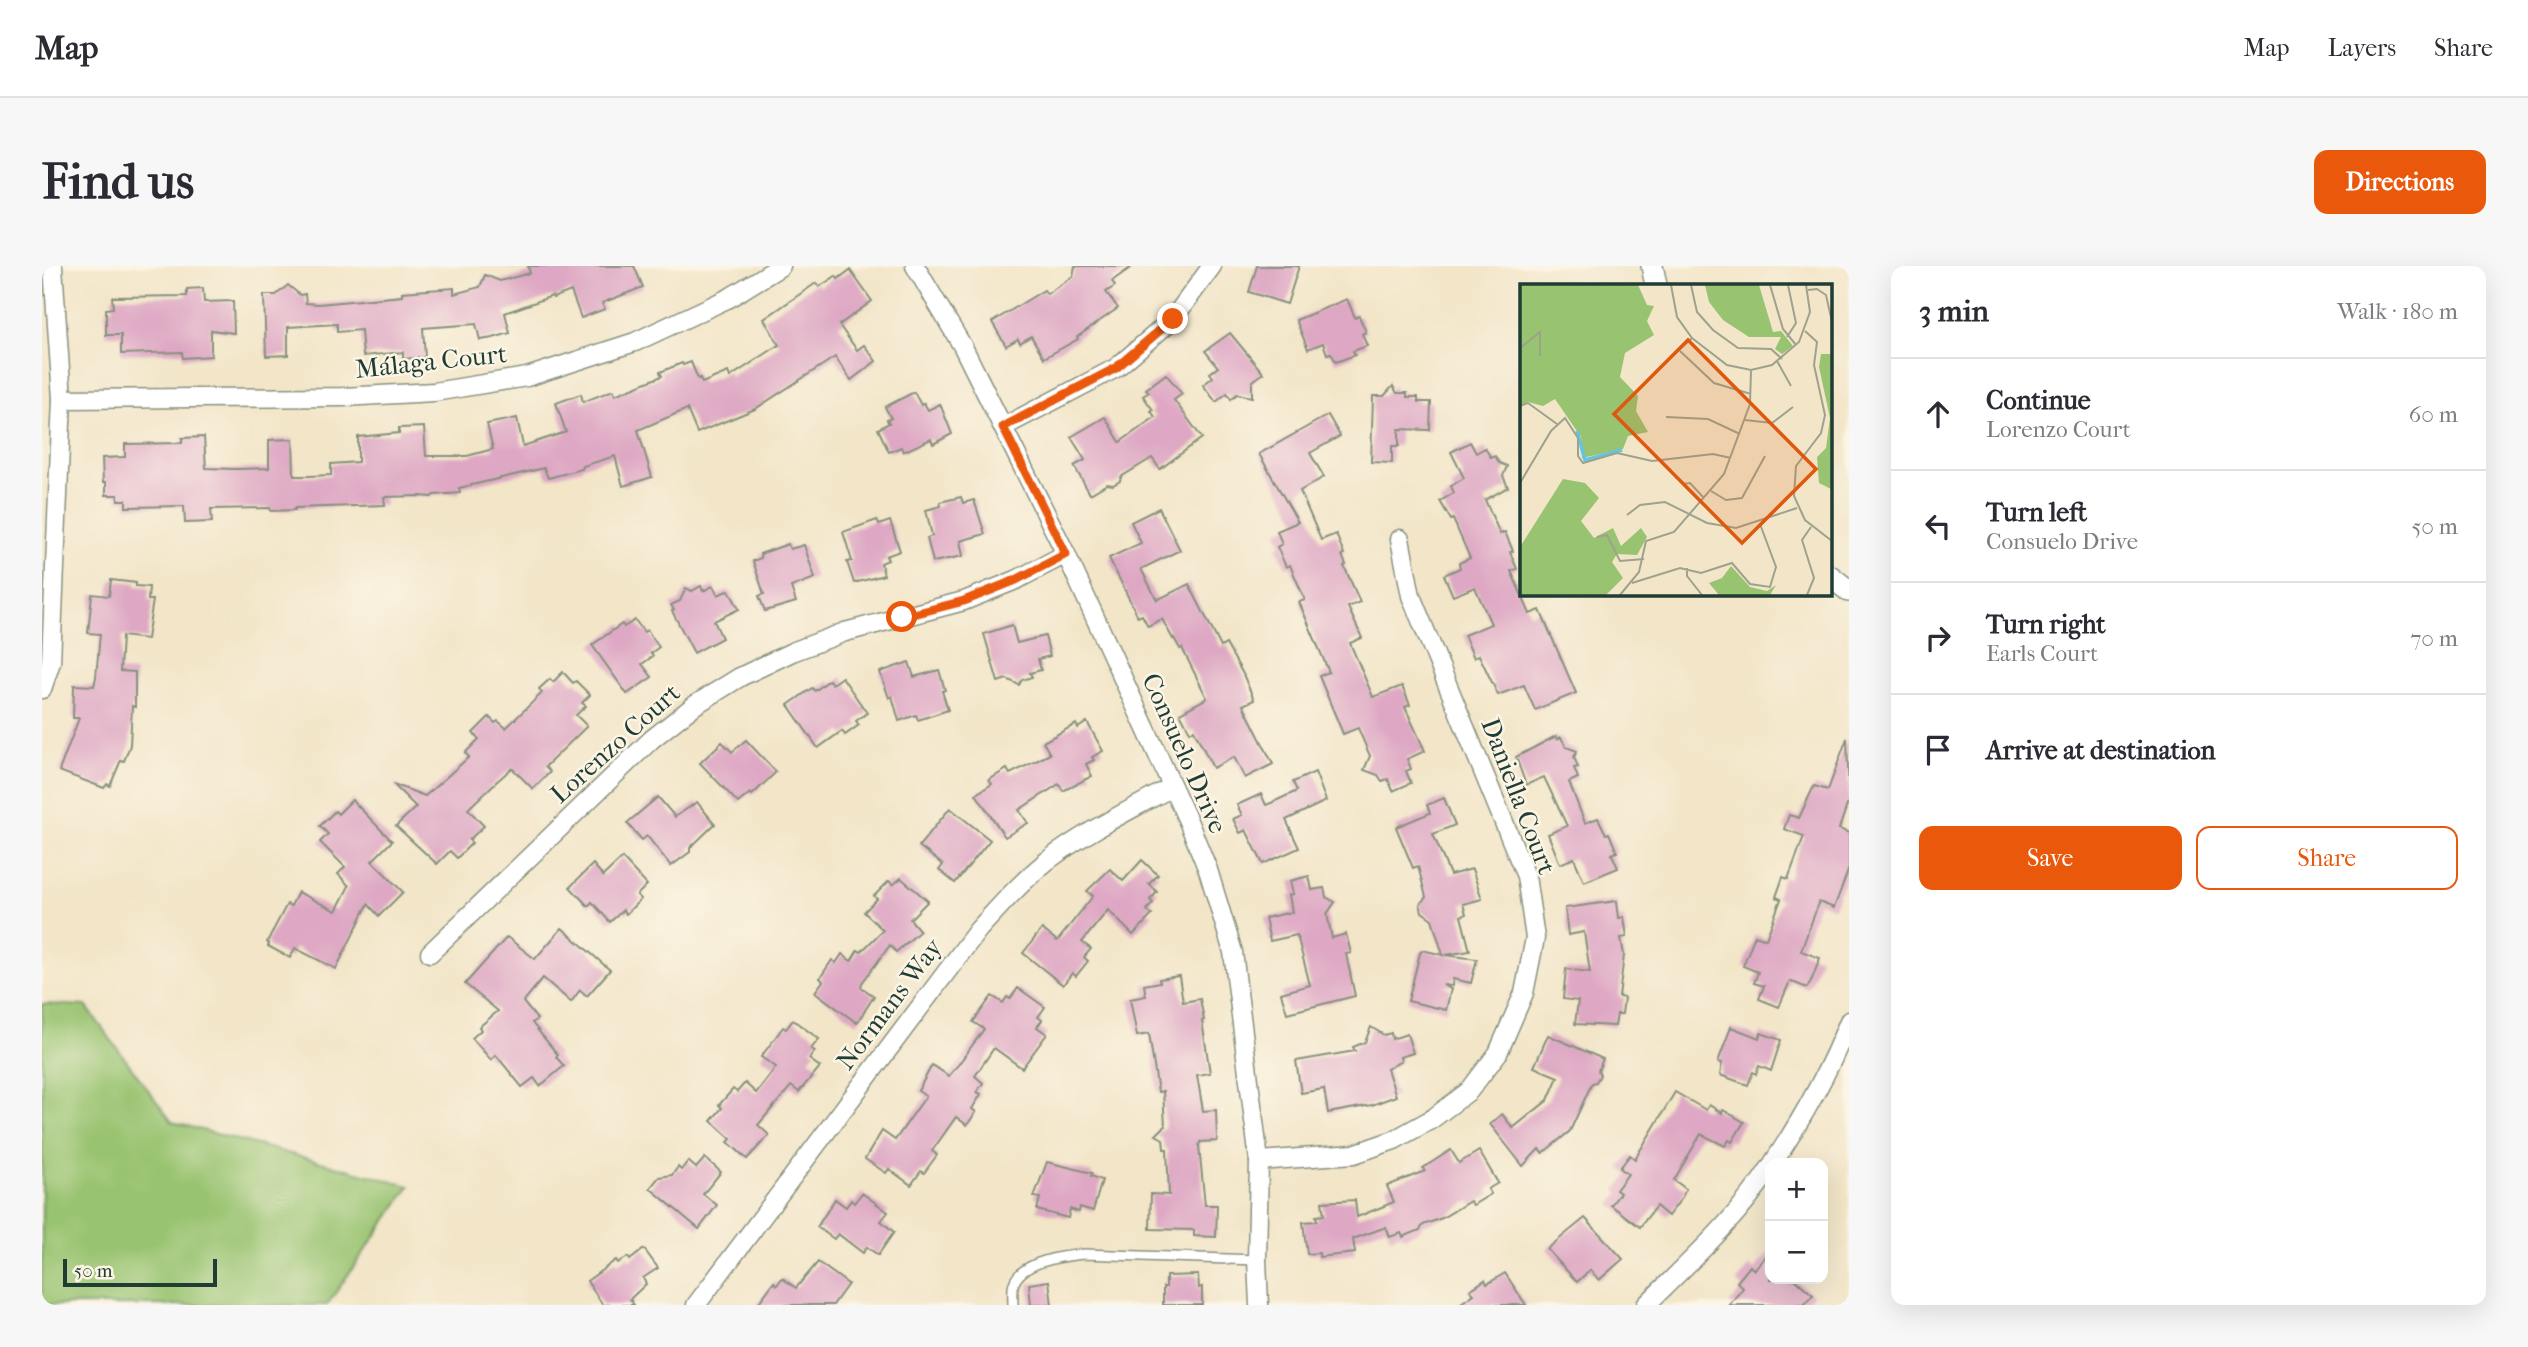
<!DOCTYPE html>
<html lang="en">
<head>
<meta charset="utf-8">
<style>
  :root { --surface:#fff; --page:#f7f7f7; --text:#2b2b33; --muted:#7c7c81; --line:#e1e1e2; --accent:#ea580c }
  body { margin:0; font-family:"IM FELL French Canon",serif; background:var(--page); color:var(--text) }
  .controls { position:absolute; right:21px; bottom:21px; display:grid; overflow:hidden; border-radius:14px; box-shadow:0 7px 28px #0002 }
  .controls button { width:63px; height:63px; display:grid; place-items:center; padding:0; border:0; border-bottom:2px solid var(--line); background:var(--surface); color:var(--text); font:35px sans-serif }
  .scale { position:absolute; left:21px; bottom:18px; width:154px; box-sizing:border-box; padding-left:7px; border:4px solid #1f3d34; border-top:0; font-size:19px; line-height:24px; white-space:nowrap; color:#1f3d34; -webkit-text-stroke:5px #fcf5e5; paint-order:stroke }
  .stop { position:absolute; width:21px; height:21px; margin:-16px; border:5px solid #ea580c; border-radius:50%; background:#fff }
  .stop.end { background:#ea580c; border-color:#fff; box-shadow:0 2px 7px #0008 }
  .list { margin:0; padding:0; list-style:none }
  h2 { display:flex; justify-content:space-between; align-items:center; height:91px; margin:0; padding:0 28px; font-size:30px }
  h2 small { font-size:23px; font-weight:400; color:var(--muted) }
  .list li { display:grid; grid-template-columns:46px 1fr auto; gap:21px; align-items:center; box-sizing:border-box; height:112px; padding:0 28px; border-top:2px solid var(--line) }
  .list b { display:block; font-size:26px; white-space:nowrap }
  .list p { margin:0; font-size:23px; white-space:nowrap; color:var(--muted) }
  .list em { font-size:23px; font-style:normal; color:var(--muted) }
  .actions { display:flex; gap:14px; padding:21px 28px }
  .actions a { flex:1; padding:16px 0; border:2px solid var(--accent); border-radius:14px; text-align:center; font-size:24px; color:var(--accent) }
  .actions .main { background:var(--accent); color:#fff }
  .icon { flex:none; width:38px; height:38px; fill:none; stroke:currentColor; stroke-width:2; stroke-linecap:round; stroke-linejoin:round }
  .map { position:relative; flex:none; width:1807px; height:1039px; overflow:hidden; border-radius:14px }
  header { display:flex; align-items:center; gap:42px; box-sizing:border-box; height:98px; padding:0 35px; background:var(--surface); border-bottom:2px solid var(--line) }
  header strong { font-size:33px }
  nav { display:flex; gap:38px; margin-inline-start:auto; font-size:24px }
  .intro { display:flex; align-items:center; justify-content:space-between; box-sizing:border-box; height:168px; padding:0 42px }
  h1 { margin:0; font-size:49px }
  .button { padding:18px 32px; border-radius:14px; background:var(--accent); color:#fff; font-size:24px; font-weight:700 }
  main { display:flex; gap:42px; padding:0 42px }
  aside { flex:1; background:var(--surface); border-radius:14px; box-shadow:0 7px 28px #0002 }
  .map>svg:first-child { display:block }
  .green { fill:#98c370; stroke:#5c8052; stroke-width:2 }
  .building { fill:#dea8c4 }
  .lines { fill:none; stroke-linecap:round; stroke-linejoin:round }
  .service-casing { stroke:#88917e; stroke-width:12 }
  .minor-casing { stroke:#88917e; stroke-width:21 }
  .tertiary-casing { stroke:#88917e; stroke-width:24 }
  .service { stroke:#fff; stroke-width:9 }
  .minor { stroke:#fff; stroke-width:18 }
  .tertiary { stroke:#fff; stroke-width:21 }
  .route { stroke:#ea580c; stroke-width:9 }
  .labels { text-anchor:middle; stroke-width:5; stroke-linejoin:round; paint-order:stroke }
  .street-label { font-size:26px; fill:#1f3d34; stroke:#fcf5e5 }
  .inset-river { fill:none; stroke:#63c5e1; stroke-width:3.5 }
  .inset-road { fill:none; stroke:#9ea28d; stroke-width:2 }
  .view { fill:#de580e; fill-opacity:0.15; stroke:#de580e; stroke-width:3.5 }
  .inset-edge { fill:none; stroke:#1f3d34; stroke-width:3.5 }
</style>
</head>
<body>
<header>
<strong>Map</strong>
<nav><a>Map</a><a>Layers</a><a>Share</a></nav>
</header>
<div class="intro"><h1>Find us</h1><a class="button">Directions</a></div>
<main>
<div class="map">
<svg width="1807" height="1039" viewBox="0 0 1807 1039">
  <rect width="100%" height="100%" fill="#fcf5e5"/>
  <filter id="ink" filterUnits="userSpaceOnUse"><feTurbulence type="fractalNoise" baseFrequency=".0143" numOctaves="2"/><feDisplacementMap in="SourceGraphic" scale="14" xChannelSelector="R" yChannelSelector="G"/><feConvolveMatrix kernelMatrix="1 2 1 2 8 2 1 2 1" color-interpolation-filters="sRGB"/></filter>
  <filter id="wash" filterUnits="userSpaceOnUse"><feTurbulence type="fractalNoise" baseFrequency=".00686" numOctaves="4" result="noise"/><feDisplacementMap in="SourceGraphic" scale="28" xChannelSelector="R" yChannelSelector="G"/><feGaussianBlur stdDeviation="1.57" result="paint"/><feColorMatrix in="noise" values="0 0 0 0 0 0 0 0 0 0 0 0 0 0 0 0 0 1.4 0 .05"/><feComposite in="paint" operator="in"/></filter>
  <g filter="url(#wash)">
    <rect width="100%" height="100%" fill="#f2e5c8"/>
    <path class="green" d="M0,738L44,740L130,856L368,920L285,1039H0Z"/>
    <g id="blocks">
      <g class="building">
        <path d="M486,0H592L601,21L560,37L563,43L539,52L529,25L511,32L510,30L463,47L468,67L451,72L438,74L434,58L381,62L383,91L361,93V86L321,90L319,64L295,66V58L246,61V89L224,90L222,29H234L246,19L258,29L263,28L264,37L277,38L360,30V26L412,22V28L438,21L443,9L458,15L488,7Z"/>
        <path d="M1033,0H1091L1070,15L1073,20L1064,26L1076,42L1035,71L1036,73L1002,92L989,70L978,77L976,73L964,80L950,56L1002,24L1005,28L1031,10Z"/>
        <path d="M1215,0H1257L1245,38L1207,26Z"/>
        <path d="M808,4L830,35L797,59L815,84L822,79L834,95L809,114L793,91L713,143L655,167L645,143L596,164L610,211L581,220L573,190L541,200L540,203L506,212L502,202L417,222L418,227L392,229L389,231L378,230L342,231L343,239L253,242V244L229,245L228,242L169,243L170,256L143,257L142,240L84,241V234H76V229H64V216H61L60,192L83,191V178L140,177V172L162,171L164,202L194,203L227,202V174L251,173L252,210H268L289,209V198L316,196V171L357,167V162L382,161L384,190H425L451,183L445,158L475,152L481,180L524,166L514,137L539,128L541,136L571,124L573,129L620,110L618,106L640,97L641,99L649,96L656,113L658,112L660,117L686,106L688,111L737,79L722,53L774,17L777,21L794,10L796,13Z"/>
        <path d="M161,22L162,36L191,35L192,67L169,64V90L141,92L140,86L79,88V69H64V43L71,42L70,31L145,30V23Z"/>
        <path d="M1305,33L1313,52L1317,50L1324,66L1320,68L1325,80L1311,85L1313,89L1294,96L1289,87L1285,88L1281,77L1266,83L1254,54Z"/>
        <path d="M1188,67L1221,107L1210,116V131L1195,128L1189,133L1185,127L1174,136L1161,119L1171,111L1168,107L1176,101L1163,85Z"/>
        <path d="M1124,108L1140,128L1132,134L1160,172L1118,203L1110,192L1079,211L1078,215L1071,219L1065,218L1048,228L1032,200L1043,194L1029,171L1063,151L1078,176L1113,151L1109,145L1111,144L1101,130L1107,126L1104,123Z"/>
        <path d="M1351,120L1355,127H1365V131H1376V136H1389L1388,164L1357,163V180H1350V197L1329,196L1331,130H1342Z"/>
        <path d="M872,126L879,139L882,137L886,144L898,138L910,168L891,178L889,173L861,186L859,181L847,186L836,163L847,157L845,154L849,152L843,141Z"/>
        <path d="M1286,149L1298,170L1268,187L1282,211L1258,225L1279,274L1294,268L1302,288L1300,289L1304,299L1302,300L1318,336L1306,341L1320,372L1308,377L1331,431L1360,420L1368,439L1363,441L1383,485L1365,493L1369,503L1364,505L1369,517L1351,525L1346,513L1340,515L1336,509L1322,504L1328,490L1316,462L1301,468L1277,410L1287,406L1257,336L1263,334L1248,299L1244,301L1235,281L1240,278L1235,265L1256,256L1217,188Z"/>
        <path d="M1428,176L1434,187L1443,182L1449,192L1453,190L1457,197L1465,200L1461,210L1466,221L1443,234L1458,268L1463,266L1471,285L1468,286L1475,303L1469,305L1488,348L1498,344L1534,427L1493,444L1482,419L1456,429L1437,389L1432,392L1422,369L1449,358L1433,321L1411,330L1402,309L1418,302L1417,297L1428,292L1411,253L1409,254L1398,235L1412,227L1409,220L1422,212L1409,186Z"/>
        <path d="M919,231L921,237L932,234L943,268L918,275L921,290L891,296L885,272L890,270L884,244L899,240L898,236Z"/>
        <path d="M1117,242L1138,284L1099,303L1115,334L1147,318L1179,381L1184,378L1201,408L1212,434L1201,439L1231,498L1203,512L1192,491L1171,502L1152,464L1148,466L1138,447L1165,432L1140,382L1138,383L1132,372L1131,373L1120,353L1106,360L1100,349L1096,351L1067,292L1099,277L1089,256Z"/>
        <path d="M835,254L837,259L848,255L858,285L844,290L846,294L839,297L842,309L812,317L805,296L810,295L801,266Z"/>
        <path d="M746,278L748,283L762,279L773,312L749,321L754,336L723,345L717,330L722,328L711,295L719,292L718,288Z"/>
        <path d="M69,314L94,317V320L107,321L106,334H111L105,373L80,370L78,405L93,406V441L90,440L88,479L82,495L79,494L68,520L65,518L62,522L17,505L37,452H31L32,419L52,420L54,411L58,368L46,367L50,328L67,330Z"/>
        <path d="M659,320L661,325L671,320L676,329L687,324L697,343L672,355L680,372L652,387L630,345L632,344L629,339L638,335L644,322L650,325Z"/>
        <path d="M593,354L602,366L605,364L617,381L609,387L611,390L600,398L610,411L585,428L550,379L580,358L582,361Z"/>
        <path d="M970,359L975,377L1003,370L1008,390L996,393L999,404L988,407L990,411L980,414L977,419L965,413L956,416L942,368Z"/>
        <path d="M867,396L872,411L897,404L903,424L900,425L906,444L876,454L874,449L857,455L850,430L847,432L838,406Z"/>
        <path d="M521,406L531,417L534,415L548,429L540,437L544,440L534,449L545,460L503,501L508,506L491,523L470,502L453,517L426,543L442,560L427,574L430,577L415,592L408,585L395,598L354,560L374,541L351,518L383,530L427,491L423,487L437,473L431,467L447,451L453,457L456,455L464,462L500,427L497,423L508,413L511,416Z"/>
        <path d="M800,411L825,447L814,455L817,459L803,469L800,465L776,482L746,439L770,422L773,425L787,414L790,418Z"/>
        <path d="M1045,456L1061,485L1050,491L1052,494L1044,498L1050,510L1021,525L1017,518L977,544L986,557L963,571L934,528L950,518L947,514L965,503L968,508L1008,488L1001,476L1034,458L1036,462Z"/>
        <path d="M1514,470L1515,473L1519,471L1524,481L1535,485L1532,491L1536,501L1532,502L1536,512L1527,516L1543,557L1556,552L1564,568L1567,567L1575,586L1570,588L1576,602L1542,616L1532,592L1518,598L1506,568L1525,560L1502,511L1484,519L1474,491Z"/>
        <path d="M1805,472L1807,533L1797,563L1807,567V602L1792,642L1777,636L1759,685L1778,692L1770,713L1765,722L1748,715L1737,741L1717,733L1722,720L1712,717L1716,706L1701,700L1713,669L1724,673L1739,633L1734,631L1741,611L1746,613L1762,570L1742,563L1747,549L1757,552L1772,520L1786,524Z"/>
        <path d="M704,474L734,506L710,529L708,527L696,537L658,497L680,476L690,486Z"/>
        <path d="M1273,506L1284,535L1244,554L1257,582L1221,598L1204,564L1198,567L1191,553L1200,549L1195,539L1219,528L1224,539L1229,537L1255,525L1251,516Z"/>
        <path d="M616,531L633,551L655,536L673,558L648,582V586L629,600L605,570L600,574L585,557Z"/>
        <path d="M1402,532L1413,559L1391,568L1408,609L1430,603L1440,633L1421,638L1424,648L1419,650L1428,685L1403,689L1435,693L1429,717L1411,713L1410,720L1401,719L1409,723L1404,744L1366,735L1378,687L1381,684L1401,689L1390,653L1380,646L1378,638L1384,631L1376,600L1371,602L1354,561L1388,547L1385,539Z"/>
        <path d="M310,534L350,575L330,595L361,626L337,650L326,638L294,703L253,682L248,692L226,680L227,678L225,676L245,638L249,640L256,626L294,645L307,620L296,608L303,601L278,576L286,568L278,560L293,545L296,548Z"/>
        <path d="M908,542L948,574L913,617L897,604L901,599L877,580Z"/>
        <path d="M580,592L605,619L595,629L599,633L584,648L581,644L568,656L550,636L546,640L528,621L551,598L561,610Z"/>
        <path d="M1100,594L1116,609L1107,618L1115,626L1108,634L1111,637L1105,644L1110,649L1091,669L1066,644L1040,676L1049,683L1042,691L1046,695L1034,710L1030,707L1021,719L981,687L1000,663L1015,675L1017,673L1051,630L1045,625L1068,603L1081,615Z"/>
        <path d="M1267,610L1270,624L1282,622L1284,631L1293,636L1285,648L1290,672L1304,668L1309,687L1304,688L1313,730L1245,747L1239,727L1268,719L1255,669L1228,675L1223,652L1250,646L1247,629L1251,628L1248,615Z"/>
        <path d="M859,612L886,635L868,653L878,665L854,686L848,679L820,717L819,721L832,730L815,757L773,726L781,715L778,712L790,694L794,697L800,688L809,695L816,684L819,686L841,664L822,646L835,633L832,630L847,615L851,619Z"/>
        <path d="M1575,635L1577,652L1582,651L1585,671L1579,672L1582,689L1577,731L1582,732L1580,748H1575L1573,760L1533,758L1536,735L1521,733L1524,703L1548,706L1542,666L1526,669L1523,642Z"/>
        <path d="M520,662L568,704L545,730L538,724L529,736L501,712L481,736L495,753L490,757L516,789L514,791L522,800L498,820L492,812L480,821L454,789L449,794L430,772L439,764L437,761L456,745L423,718L465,671L493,693Z"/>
        <path d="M1137,710L1141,736L1158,733L1162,754L1160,755L1168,807L1155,809L1161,845L1174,844L1175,875L1158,876L1157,880L1163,939H1175L1174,971L1152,970V964L1108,963L1109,928L1127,929L1125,883H1122L1121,873L1114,869L1123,860L1121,825L1116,826L1107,768L1095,770L1088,733L1104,730L1102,719L1118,716L1117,713Z"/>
        <path d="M976,722L1003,741L996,751L1000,754L995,761L1005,768L980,802L952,782L933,810L941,817L935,826L939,828L930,843L934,846L925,859L914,851L890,885L895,889L882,907L879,905L869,919L847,903L844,907L823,893L840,865L853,874L884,830L876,825L890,799L907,810L916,799L942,763L931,756L950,730L961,737L965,731L968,733Z"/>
        <path d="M751,754L777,773L769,783L773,785L767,793L778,801L757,826L749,820L716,859L727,869L705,893L686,876L689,873L669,855L680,842L677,839L691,823L695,826L703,817L714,827L734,801L719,791L741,761L744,763Z"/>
        <path d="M1329,761L1342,769L1349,767L1350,773L1365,768L1371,787L1358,791L1359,795L1345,803L1354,830L1330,839L1286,847L1282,823L1259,827L1254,795L1313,785L1311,781L1323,776Z"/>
        <path d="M1689,761L1717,772L1719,767L1739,774L1729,805L1717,800L1714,808L1711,806L1706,819L1678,809L1680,797L1676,796Z"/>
        <path d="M1506,769L1561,793L1556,805L1558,809L1554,816L1550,817L1528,865L1501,887L1497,883L1481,900L1448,858L1460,848L1471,862L1506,834L1516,811L1492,801Z"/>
        <path d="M1633,826L1664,844L1667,839L1680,847L1681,844L1702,856L1690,876L1687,874L1683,880L1659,868L1632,914L1644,923L1639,933L1626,950L1614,940L1598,961L1569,939L1578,927L1574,924L1586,908L1578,902L1588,889L1593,893Z"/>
        <path d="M1409,884L1417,897L1437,885L1456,917L1446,923L1449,928L1431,939L1428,935L1400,952L1381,959L1378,964L1361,971L1359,967L1348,971L1344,961L1311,973L1313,987L1277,991V987L1265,988L1261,956L1275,955L1274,950L1282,949L1280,936L1313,934L1315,951L1352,936L1345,920L1383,905L1381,902Z"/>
        <path d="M663,892L679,906L661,928L675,939L657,963L608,922L617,911L630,909L636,901L639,904L646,895L654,902Z"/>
        <path d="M1005,896L1050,907L1049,910L1060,914L1051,945L1038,941L1037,946L1028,943L1026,952L995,944L998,932L992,931Z"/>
        <path d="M820,927L846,946L839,955L852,966L836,989L825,981L821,987L796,968L792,973L775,961L793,933L804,941L809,934L812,937Z"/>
        <path d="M1543,952L1581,993L1557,1014L1548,1004L1535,1016L1505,983Z"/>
        <path d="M602,983L616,1002L601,1012L604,1018L588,1033L592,1039H561L545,1015L574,994L576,997L586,991L588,994Z"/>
        <path d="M1728,985V1013H1753L1771,1029L1762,1039H1687L1701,1022L1695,1016L1708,1000L1712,1004Z"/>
        <path d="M776,996L806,1018L791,1039H715L732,1016L735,1019L740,1012L754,1022Z"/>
        <path d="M1463,1007L1484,1039H1416L1432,1028L1428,1024L1443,1014L1445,1018Z"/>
        <path d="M1156,1009L1157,1022L1160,1021V1039H1121V1021H1124V1010Z"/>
        <path d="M1007,1015L1010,1039H989L987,1018Z"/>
      </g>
    </g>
  </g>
  <g filter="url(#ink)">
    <use href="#blocks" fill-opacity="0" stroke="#88917e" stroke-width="2"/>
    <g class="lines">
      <defs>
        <path id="service" d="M971,1039C971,1032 970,1023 972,1017C980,995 1022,990 1041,988L1215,994"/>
        <g id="minor">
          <path d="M873,0L921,81L1024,288L1146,555L1166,604L1191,686L1217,895L1215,994L1217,1039"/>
          <path d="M20,133L301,131L392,126L485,111L593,76L687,32L739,0"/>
          <path d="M961,161L1074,102L1131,53L1170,0"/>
          <path d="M0,423L9,396L20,133L11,0"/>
          <path d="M388,687L610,473L653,439L698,411L750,386L803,366L922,335L974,314L1024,288"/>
          <path d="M1217,895L1312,888L1352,874L1390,853L1427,825L1456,787L1482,727L1493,672L1484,610L1369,330L1358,273"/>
          <path d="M1731,897C1761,852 1787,805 1807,755"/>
          <path d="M654,1039L936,664C958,640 979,616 1005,595C1043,566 1088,544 1130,521"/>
          <path d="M1604,1039C1647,996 1695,953 1728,902"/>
        </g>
        <g id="tertiary">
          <path d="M1610,0L1614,19"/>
          <path d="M1788,310L1807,325"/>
        </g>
      </defs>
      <use href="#service" class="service-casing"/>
      <use href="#minor" class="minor-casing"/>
      <use href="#tertiary" class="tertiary-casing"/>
      <use href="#service" class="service"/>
      <use href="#minor" class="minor"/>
      <use href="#tertiary" class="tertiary"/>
    </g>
  </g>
  <g class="lines" filter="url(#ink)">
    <path class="route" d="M860,351L922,335L974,314L1024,288L961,161L1074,102L1131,53"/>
  </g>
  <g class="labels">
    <g class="street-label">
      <text transform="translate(389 95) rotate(-6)" y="9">Málaga Court</text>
      <text transform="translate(573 477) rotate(-42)" y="9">Lorenzo Court</text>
      <text transform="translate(1143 487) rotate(66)" y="9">Consuelo Drive</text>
      <text transform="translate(1477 530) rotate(69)" y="9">Daniella Court</text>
      <text transform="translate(847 738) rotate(-53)" y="9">Normans Way</text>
    </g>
  </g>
  <g transform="translate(1478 18)">
    <rect width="312" height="312" fill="#f2e5c8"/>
    <path d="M0,1H118L127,21L134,22L127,37L134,51L105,69L100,93L118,112L116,127L128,148L108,152L103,165L62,174L61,153L35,115L23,122L8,118L0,124ZM185,1H239L253,48L261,47L273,62L262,70L255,65L261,53H229L203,36L189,18ZM301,70H311V205L299,199L297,173L306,164L310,134L299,83ZM43,195L65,199L79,214L61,237L74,254L93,244L101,262L121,244L127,253L117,271L97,270L92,278L103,294L86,311H0V263ZM211,282L230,303L247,307L256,301L250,311H199L189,299L202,294Z" fill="#98c370"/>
    <path class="inset-river" d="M57,147L65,176L102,166"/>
    <path class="inset-road" d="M151,1L157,33L172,54L207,81L231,86L252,81L279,58L290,28L286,1M171,1L177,28L193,46L218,64L251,65L262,75M250,1L263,45L276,61M288,6L297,5L306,11L312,38M285,47L297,58L294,81L305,131L301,149L276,182L274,212L285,236L312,257M267,53L276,39L268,1M0,64L20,48V72M160,67L194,99L231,110M257,77L271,102M134,89L172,54M0,122L8,119L37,140M146,133L188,135L220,150M225,136L252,139L273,123M0,199L31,147L45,134L58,154V172L63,179L97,169L132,177L193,170L211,174M162,200L170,199L184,214M191,207L206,216L222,214L245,172M107,231L120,221L145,218L187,239L216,244L277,224M77,253L87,251L100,277L124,275M167,284V292L182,311M112,299L160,284L181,289L212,279L230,300L250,303L256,283L240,240M100,311L119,288L126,257L154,248L204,190L230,120L231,86M287,311L294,294L282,256L291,243"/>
    <path class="view" d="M168,56L296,185L222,259L94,130Z"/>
    <rect width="312" height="312" class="inset-edge"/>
  </g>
</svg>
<div class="controls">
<button>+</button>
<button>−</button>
</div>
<div class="scale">50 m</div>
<div class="stop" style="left:860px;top:351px"></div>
<div class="stop end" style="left:1131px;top:53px"></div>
</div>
<aside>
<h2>3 min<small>Walk · 180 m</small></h2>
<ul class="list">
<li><svg class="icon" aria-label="ahead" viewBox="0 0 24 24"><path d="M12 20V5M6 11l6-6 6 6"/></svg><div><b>Continue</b><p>Lorenzo Court</p></div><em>60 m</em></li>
<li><svg class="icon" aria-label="left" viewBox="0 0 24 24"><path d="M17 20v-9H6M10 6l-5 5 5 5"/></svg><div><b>Turn left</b><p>Consuelo Drive</p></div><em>50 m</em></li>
<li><svg class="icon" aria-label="right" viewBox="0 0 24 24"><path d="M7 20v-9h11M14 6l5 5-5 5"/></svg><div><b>Turn right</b><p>Earls Court</p></div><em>70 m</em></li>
<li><svg class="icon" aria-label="arrive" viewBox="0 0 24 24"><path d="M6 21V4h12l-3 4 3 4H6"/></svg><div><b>Arrive at destination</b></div></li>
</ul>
<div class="actions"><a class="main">Save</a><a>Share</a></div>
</aside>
</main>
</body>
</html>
